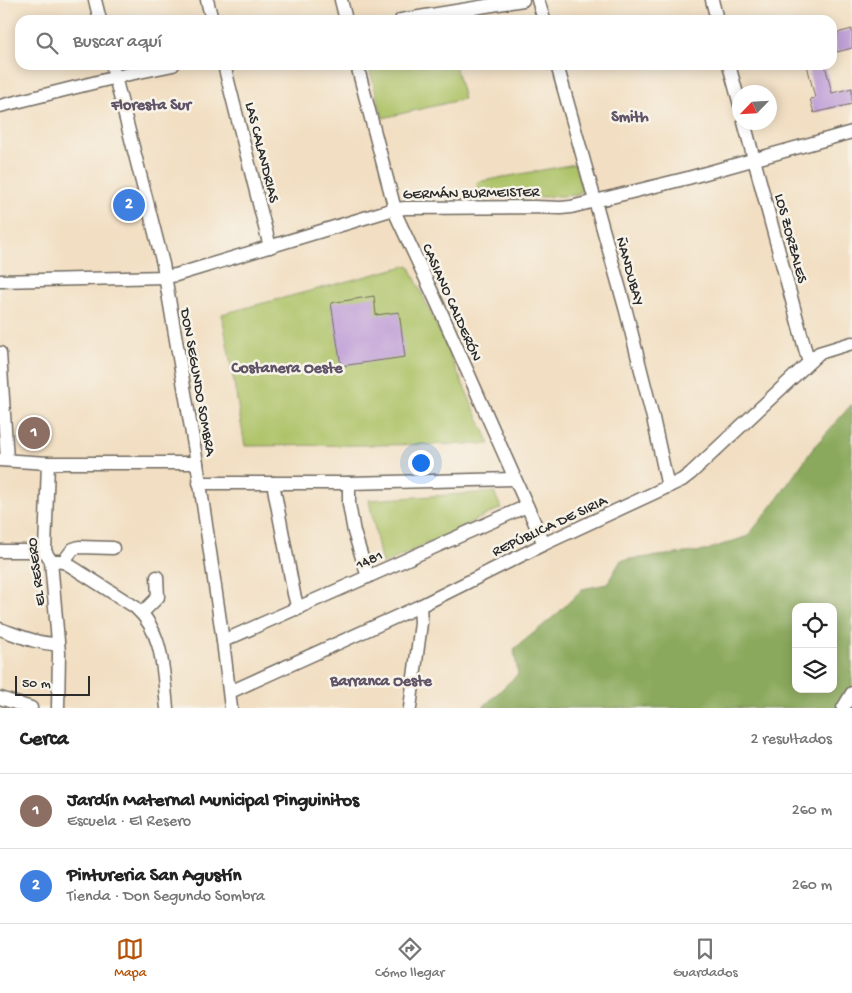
<!DOCTYPE html>
<html lang="es">
<head>
<meta charset="utf-8">
<style>
  :root { --surface:#fff; --page:#f2f2f2; --text:#222; --muted:#767676; --line:#e0e0e0; --accent:#b45309 }
  body { margin:0; font-family:"Gochi Hand",sans-serif; background:var(--page); color:var(--text) }
  .controls { position:absolute; right:15px; bottom:15px; display:grid; overflow:hidden; border-radius:10px; box-shadow:0 2px 12px #0003 }
  .controls button { width:45px; height:45px; display:grid; place-items:center; padding:0; border:0; border-bottom:1px solid var(--line); background:var(--surface); color:var(--text); font:25px sans-serif }
  .compass { position:absolute; left:732px; top:85px; width:45px; height:45px; border-radius:50%; background:var(--surface); box-shadow:0 2px 12px #0003; rotate:245deg }
  .scale { position:absolute; left:15px; bottom:12px; width:75px; box-sizing:border-box; padding-left:5px; border:2px solid #2b2b2b; border-top:0; font-size:14px; line-height:18px; white-space:nowrap; color:#2b2b2b; -webkit-text-stroke:4px #f7f3e8; paint-order:stroke }
  .you { position:absolute; left:420px; top:462px; width:18px; height:18px; margin:-12px; border:4px solid #fff; border-radius:50%; background:#1a73e8; box-shadow:0 0 0 8px #1a73e833 }
  .badge { display:grid; place-items:center; width:32px; height:32px; border-radius:50%; background:var(--accent); color:#fff; font-size:16px; font-weight:700 }
  .pin { position:absolute; translate:-50% -50%; border:2px solid #fff; box-shadow:0 1px 5px #0006 }
  .list { margin:0; padding:0; list-style:none }
  h2 { display:flex; justify-content:space-between; align-items:center; height:65px; margin:0; padding:0 20px; font-size:21px }
  h2 small { font-size:16px; font-weight:400; color:var(--muted) }
  .list li { display:grid; grid-template-columns:32px 1fr auto; gap:15px; align-items:center; box-sizing:border-box; height:75px; padding:0 20px; border-top:1px solid var(--line) }
  .list b { display:block; font-size:19px; white-space:nowrap }
  .list p { margin:0; font-size:16px; white-space:nowrap; color:var(--muted) }
  .list em { font-size:16px; font-style:normal; color:var(--muted) }
  .icon { flex:none; width:28px; height:28px; fill:none; stroke:currentColor; stroke-width:2; stroke-linecap:round; stroke-linejoin:round }
  .map { position:relative; flex:none; width:852px; height:708px; overflow:hidden }
  .search { position:absolute; background:var(--surface); box-shadow:0 2px 12px #0003; left:15px; right:15px; top:15px; height:55px; display:flex; align-items:center; gap:12px; box-sizing:border-box; padding:0 18px; border-radius:15px; color:var(--muted); font-size:19px }
  .sheet { height:215px; background:var(--surface) }
  nav { display:flex; justify-content:space-around; align-items:center; box-sizing:border-box; height:70px; border-top:1px solid var(--line); background:var(--surface); font-size:14px; color:var(--muted) }
  nav a { display:grid; justify-items:center; gap:2px }
  nav .on { color:var(--accent) }
  .map>svg:first-child { display:block }
  .green { fill:#adc368; stroke:#6c774a }
  .forest { fill:#8aa95c; stroke:#5a6a44; fill-rule:evenodd }
  .building { fill:#be9dd7 }
  .lines { fill:none; stroke-linecap:round; stroke-linejoin:round }
  .minor-casing { stroke:#716a60; stroke-width:15 }
  .minor { stroke:#fff; stroke-width:12 }
  .labels { text-anchor:middle; stroke-width:5; stroke-linejoin:round; paint-order:stroke }
  .street-label { font-size:15px; fill:#2b2b2b; stroke:#f7f3e8 }
  .neighbourhood-label { font-size:16px; font-weight:bold; fill:#5e5367; stroke:#f7f3e8 }
</style>
</head>
<body>
<div class="map">
<svg width="852" height="708" viewBox="0 0 852 708">
  <rect width="100%" height="100%" fill="#f7f3e8"/>
  <filter id="ink" filterUnits="userSpaceOnUse"><feTurbulence type="fractalNoise" baseFrequency=".02" numOctaves="2"/><feDisplacementMap in="SourceGraphic" scale="10" xChannelSelector="R" yChannelSelector="G"/><feConvolveMatrix kernelMatrix="1 2 1 2 8 2 1 2 1" color-interpolation-filters="sRGB"/></filter>
  <filter id="wash" filterUnits="userSpaceOnUse"><feTurbulence type="fractalNoise" baseFrequency=".0096" numOctaves="4" result="noise"/><feDisplacementMap in="SourceGraphic" scale="20" xChannelSelector="R" yChannelSelector="G"/><feGaussianBlur stdDeviation="1.12" result="paint"/><feColorMatrix in="noise" values="0 0 0 0 0 0 0 0 0 0 0 0 0 0 0 0 0 1.4 0 .05"/><feComposite in="paint" operator="in"/></filter>
  <g filter="url(#wash)">
    <rect width="100%" height="100%" fill="#f2dfc3"/>
    <g class="green">
      <path d="M368,65H455L464,99L383,118Z"/>
      <path d="M575,164L582,190L578,195L525,198L479,197L477,182Z"/>
      <path d="M409,265L490,444L245,446L222,314Z"/>
      <path d="M494,492L501,508L382,565L369,500Z"/>
    </g>
    <path class="forest" d="M852,404V708H484V706L518,674L514,649L557,614L582,589L607,584L621,560L704,551L748,536L775,502L814,447ZM796,607H833V689H796Z"/>
    <g id="blocks">
      <g class="building">
        <path d="M852,29V48L837,52L833,34Z"/>
        <path d="M807,65H825L832,93L852,88V104L814,113L810,99L815,98Z"/>
        <path d="M374,296L376,315L399,312L405,357L341,366L331,303Z"/>
      </g>
    </g>
  </g>
  <g filter="url(#ink)">
    <use href="#blocks" fill-opacity="0" stroke="#716a60" stroke-width="1"/>
    <g class="lines">
      <defs>
        <g id="minor">
          <path d="M95,0L100,20"/>
          <path d="M207,0L212,20"/>
          <path d="M341,0L346,20"/>
          <path d="M538,0L544,20"/>
          <path d="M712,0L717,20"/>
          <path d="M401,20L523,0"/>
          <path d="M112,65L163,264L197,463L223,641L231,708"/>
          <path d="M224,65L270,247"/>
          <path d="M357,65L397,217L438,305L544,544"/>
          <path d="M557,65L626,311L653,418L668,487"/>
          <path d="M729,65L740,105"/>
          <path d="M0,106L125,75L173,65"/>
          <path d="M744,122L805,349L809,362"/>
          <path d="M0,281L165,277L176,275L394,209L406,208L534,207L561,208L571,207L688,178L852,132"/>
          <path d="M0,353L7,460"/>
          <path d="M0,460L48,463H197"/>
          <path d="M48,463L45,551L51,561L59,653L58,708"/>
          <path d="M199,483H349L514,479"/>
          <path d="M273,483L294,594L298,609"/>
          <path d="M349,483V504L354,532L368,577"/>
          <path d="M0,551H45"/>
          <path d="M51,561H59L66,563L135,607C164,632 163,672 167,708"/>
          <path d="M63,562L73,549L79,547L113,548"/>
          <path d="M142,613L158,597L157,577"/>
          <path d="M0,629C20,636 37,644 58,644"/>
          <path d="M223,641L527,506"/>
          <path d="M230,692L420,606L544,544L682,480L691,473L819,353L852,343"/>
          <path d="M0,698L31,708"/>
          <path d="M410,708L421,623L420,606"/>
          <path d="M843,708L852,693"/>
        </g>
      </defs>
      <use href="#minor" class="minor-casing"/>
      <use href="#minor" class="minor"/>
    </g>
  </g>
  <g class="labels">
    <g class="street-label">
      <text transform="translate(263 152) rotate(76)" y="5">LAS CALANDRIAS</text>
      <text transform="translate(471 192) rotate(-1)" y="5">GERMÁN BURMEISTER</text>
      <text transform="translate(792 238) rotate(75)" y="5">LOS ZORZALES</text>
      <text transform="translate(631 271) rotate(74)" y="5">ÑANDUBAY</text>
      <text transform="translate(453 302) rotate(66)" y="5">CASIANO CALDERÓN</text>
      <text transform="translate(199 382) rotate(80)" y="5">DON SEGUNDO SOMBRA</text>
      <text transform="translate(549 525) rotate(-25)" y="5">REPÚBLICA DE SIRIA</text>
      <text transform="translate(369 559) rotate(-24)" y="5">1481</text>
      <text transform="translate(35 572) rotate(-97)" y="5">EL RESERO</text>
    </g>
    <g class="neighbourhood-label">
      <text x="151" y="109">Floresta Sur</text>
      <text x="630" y="121">Smith</text>
      <text x="287" y="372">Costanera Oeste</text>
      <text x="381" y="685">Barranca Oeste</text>
    </g>
  </g>
</svg>
<div class="controls">
<button><svg class="icon" aria-label="locate" viewBox="0 0 24 24"><circle cx="12" cy="12" r="6"/><path d="M12 2v4M12 18v4M2 12h4M18 12h4"/></svg></button>
<button><svg class="icon" aria-label="layers" viewBox="0 0 24 24"><path d="M12 4l9 5-9 5-9-5zM3 14l9 5 9-5"/></svg></button>
</div>
<svg class="compass" viewBox="-18 -18 36 36"><path d="M0-13l5 13h-10z" fill="#e53935"/><path d="M0 13l5-13h-10z" fill="#767676"/></svg>
<div class="scale">50 m</div>
<div class="you"></div>
<div class="pin badge" style="left:34px;top:433px;background:#8d6e63">1</div>
<div class="pin badge" style="left:129px;top:205px;background:#3f7fe0">2</div>
<div class="search"><svg class="icon" aria-label="search" viewBox="0 0 24 24"><circle cx="10" cy="10" r="6"/><path d="M15 15l6 6"/></svg>Buscar aquí</div>
</div>
<section class="sheet">
<h2>Cerca<small>2 resultados</small></h2>
<ul class="list">
<li><span class="badge" style="background:#8d6e63">1</span><div><b>Jardín Maternal Municipal Pinguinitos</b><p>Escuela · El Resero</p></div><em>260 m</em></li>
<li><span class="badge" style="background:#3f7fe0">2</span><div><b>Pintureria San Agustín</b><p>Tienda · Don Segundo Sombra</p></div><em>260 m</em></li>
</ul>
</section>
<nav>
<a class="on"><svg class="icon" aria-label="map" viewBox="0 0 24 24"><path d="M3 6l6-2 6 2 6-2v14l-6 2-6-2-6 2zM9 4v14M15 6v14"/></svg>Mapa</a>
<a><svg class="icon" aria-label="directions" viewBox="0 0 24 24"><path d="M12 3l9 9-9 9-9-9zM9 14v-3h6M13 9l2 2-2 2"/></svg>Cómo llegar</a>
<a><svg class="icon" aria-label="saved" viewBox="0 0 24 24"><path d="M7 4h10v16l-5-4-5 4z"/></svg>Guardados</a>
</nav>
</body>
</html>
